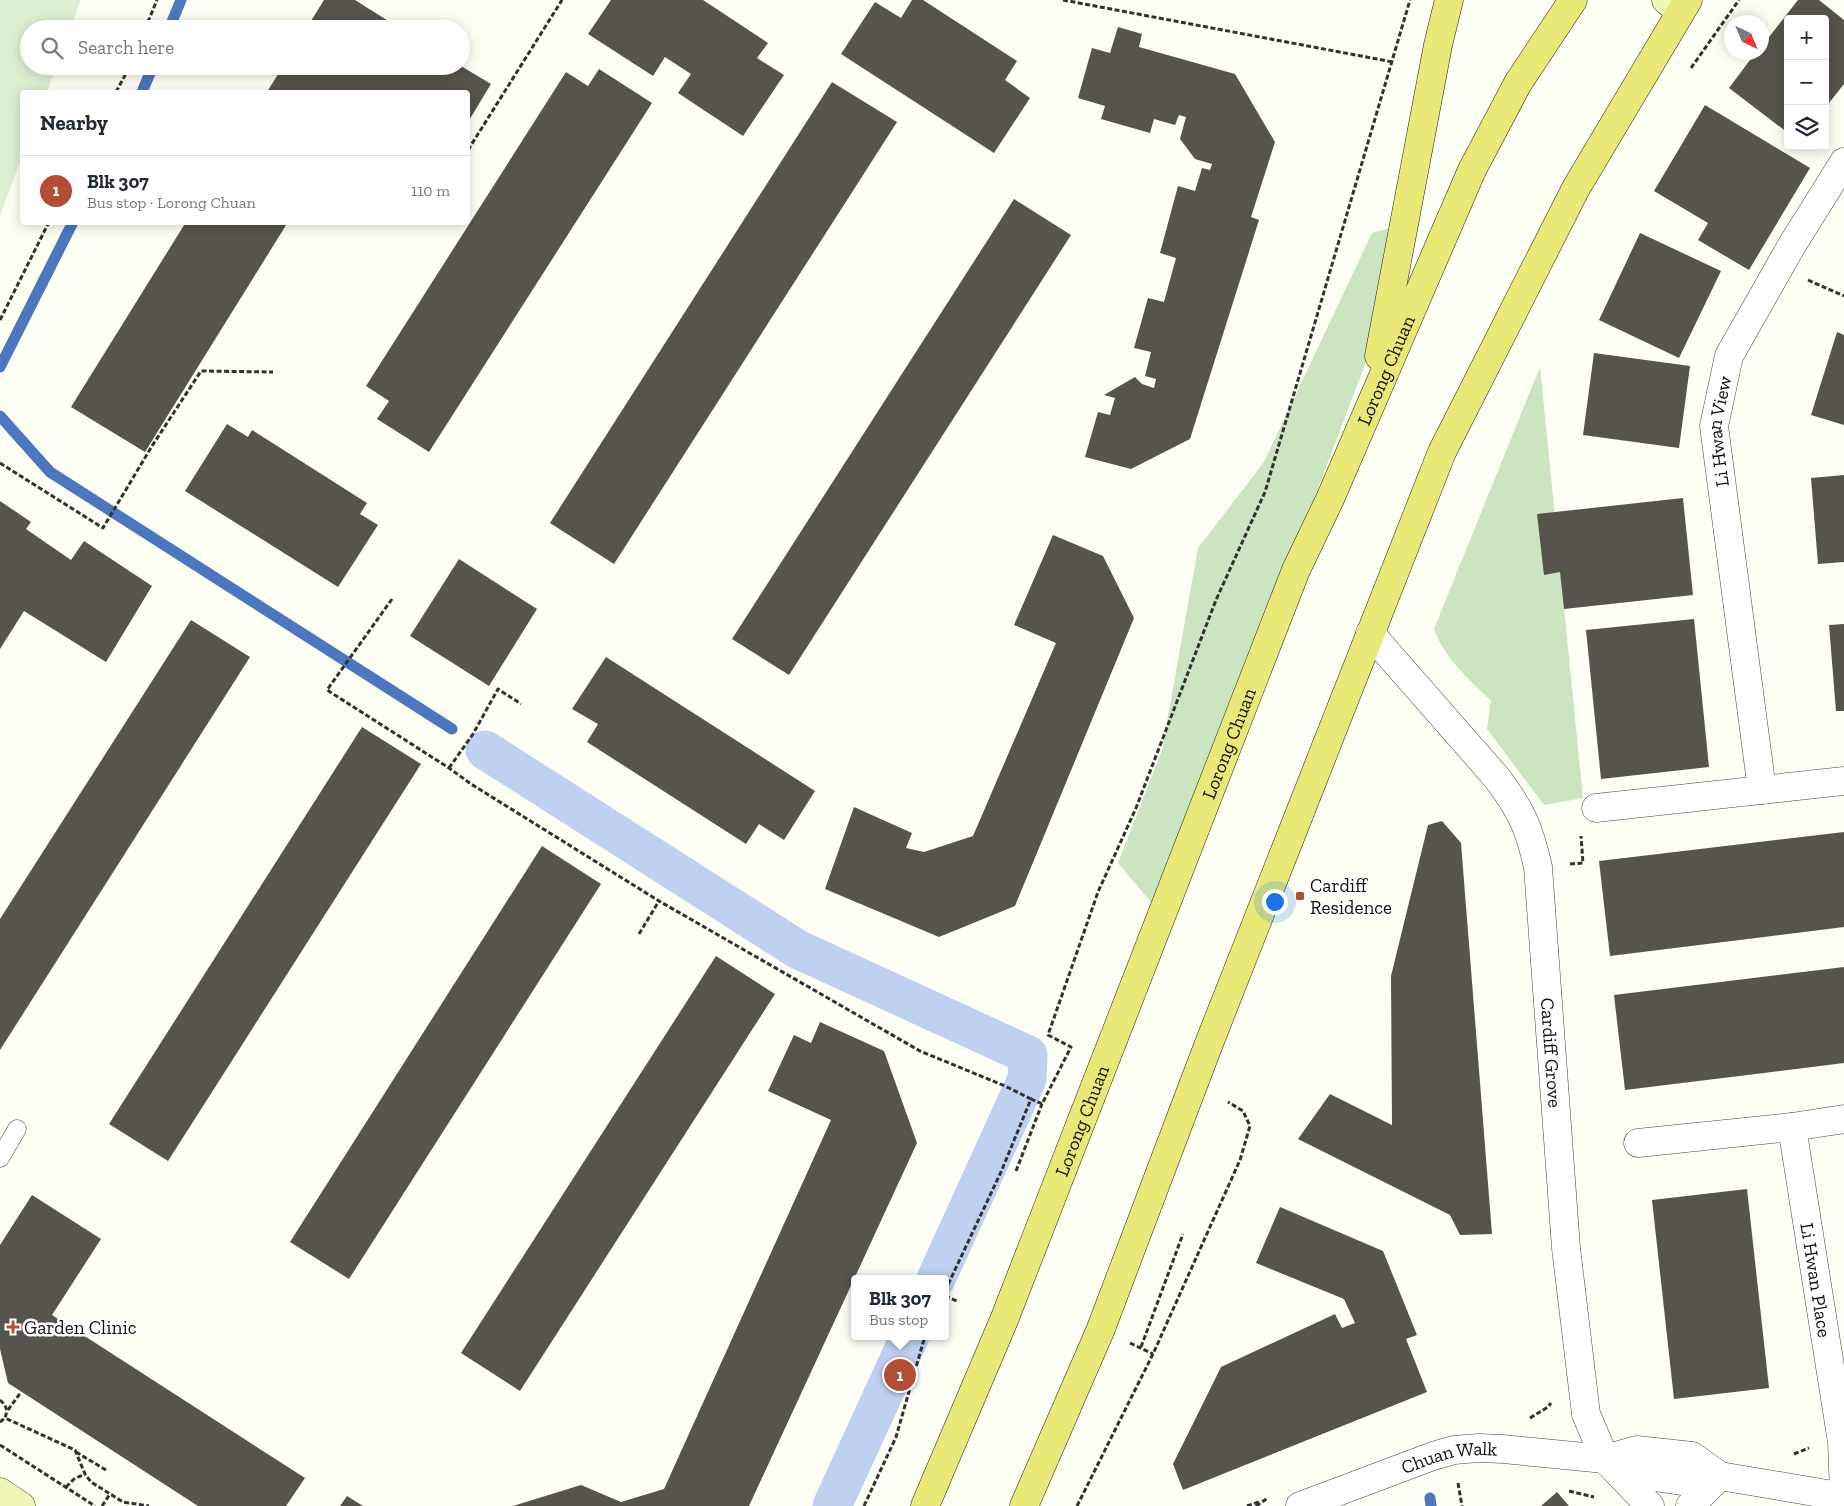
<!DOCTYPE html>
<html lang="en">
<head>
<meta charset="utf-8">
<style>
  :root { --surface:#fff; --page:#f2f2f3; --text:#1f2937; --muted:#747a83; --line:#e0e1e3; --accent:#b24d36 }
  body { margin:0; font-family:"Zilla Slab",serif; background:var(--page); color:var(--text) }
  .controls { position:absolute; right:15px; top:15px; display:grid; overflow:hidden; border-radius:5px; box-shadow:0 2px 12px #0003 }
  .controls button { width:45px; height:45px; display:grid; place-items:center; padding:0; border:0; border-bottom:1px solid var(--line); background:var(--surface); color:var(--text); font:25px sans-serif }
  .compass { position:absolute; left:1724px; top:15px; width:45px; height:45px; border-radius:50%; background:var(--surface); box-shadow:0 2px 12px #0003; rotate:136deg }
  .you { position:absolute; left:1274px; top:901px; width:18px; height:18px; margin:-12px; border:4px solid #fff; border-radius:50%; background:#1a73e8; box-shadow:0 0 0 8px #1a73e833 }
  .badge { display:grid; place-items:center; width:32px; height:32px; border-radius:50%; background:var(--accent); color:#fff; font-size:16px; font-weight:700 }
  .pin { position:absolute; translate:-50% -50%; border:2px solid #fff; box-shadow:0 1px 5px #0006 }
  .popup { position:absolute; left:851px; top:1275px; width:98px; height:65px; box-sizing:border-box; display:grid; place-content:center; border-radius:5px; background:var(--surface); filter:drop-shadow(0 1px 4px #0005); font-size:16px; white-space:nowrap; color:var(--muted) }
  .popup b { font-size:19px; color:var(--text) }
  .popup::after { content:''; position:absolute; left:50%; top:100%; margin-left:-10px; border:10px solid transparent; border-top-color:var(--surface) }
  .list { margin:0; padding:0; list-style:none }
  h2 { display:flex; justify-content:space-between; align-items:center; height:65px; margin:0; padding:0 20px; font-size:21px }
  h2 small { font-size:16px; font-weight:400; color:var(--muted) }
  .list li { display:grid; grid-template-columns:32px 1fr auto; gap:15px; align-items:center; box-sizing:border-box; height:70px; padding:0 20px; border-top:1px solid var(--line) }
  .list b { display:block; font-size:19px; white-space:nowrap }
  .list p { margin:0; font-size:16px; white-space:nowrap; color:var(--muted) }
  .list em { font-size:16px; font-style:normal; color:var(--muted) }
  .icon { flex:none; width:28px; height:28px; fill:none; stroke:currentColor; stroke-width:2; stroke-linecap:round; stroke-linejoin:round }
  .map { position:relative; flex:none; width:1844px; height:1506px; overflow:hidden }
  .search { position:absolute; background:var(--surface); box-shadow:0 2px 12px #0003; left:20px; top:20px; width:450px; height:55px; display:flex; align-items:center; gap:12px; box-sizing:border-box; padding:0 18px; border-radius:28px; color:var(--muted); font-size:19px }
  .panel { position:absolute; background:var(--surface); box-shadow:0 2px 12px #0003; left:20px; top:90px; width:450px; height:135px; border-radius:5px }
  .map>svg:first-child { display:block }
  .green { fill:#cbe5c0 }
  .pitch { fill:#ddeed1 }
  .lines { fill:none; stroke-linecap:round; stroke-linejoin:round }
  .stream { stroke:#4c77bf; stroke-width:11 }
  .canal { stroke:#bed1f0; stroke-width:39 }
  .building { fill:#57544d }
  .service-casing { stroke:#434343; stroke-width:19 }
  .minor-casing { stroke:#434343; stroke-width:29 }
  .secondary-casing { stroke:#323232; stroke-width:29 }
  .primary-casing { stroke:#212121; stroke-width:29 }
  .path { stroke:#323232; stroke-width:3; stroke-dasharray:5 2.5; stroke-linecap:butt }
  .service { stroke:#fff; stroke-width:18 }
  .minor { stroke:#fff; stroke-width:28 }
  .secondary { stroke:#eff6b6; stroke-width:28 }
  .primary { stroke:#eae978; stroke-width:28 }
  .poi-dot { fill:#b24d36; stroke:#fff; stroke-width:2 }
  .labels { text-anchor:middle; stroke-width:5; stroke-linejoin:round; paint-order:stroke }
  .street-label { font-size:19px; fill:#101010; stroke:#fff }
  .poi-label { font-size:19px; fill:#101010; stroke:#fff; text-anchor:start }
</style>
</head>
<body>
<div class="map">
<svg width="1844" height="1506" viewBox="0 0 1844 1506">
  <rect width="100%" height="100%" fill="#fdfef4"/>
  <g class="green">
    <path d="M1420,220L1266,625L1155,907L1118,863L1162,750L1198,548L1264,462L1372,233Z"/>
    <path d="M1540,367L1583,798L1544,805L1487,729L1491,701C1468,678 1445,659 1434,629Z"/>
  </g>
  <path class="pitch" d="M0,0H81L70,29H29V66H56L47,92H22V156L0,216Z"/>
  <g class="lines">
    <g class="stream">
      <path d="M169,29L181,0"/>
      <path d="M142,92L153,66"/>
      <path d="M0,367L73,222"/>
      <path d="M0,416L50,472L452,729"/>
      <path d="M1430,1498L1431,1506"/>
    </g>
    <g class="canal">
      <path d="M485,750L797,949L1028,1055L1027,1079L936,1279"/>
      <path d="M832,1506L910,1336"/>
    </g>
  </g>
  <g class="building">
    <path d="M324,0H355L401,29H306Z"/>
    <path d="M611,0H703L768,43L757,58L784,75L743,136L678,93L691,74L665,57L653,76L588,34Z"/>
    <path d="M912,0H923L1017,61L1005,80L1030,98L994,153L841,54L875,2L901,18Z"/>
    <path d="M1798,0H1819L1844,20V84L1825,108V19H1788V133L1729,88L1756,52H1762V46Z"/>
    <path d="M1118,27L1142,34L1139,47L1235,74L1275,142L1251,217L1259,220L1190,439L1131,469L1085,457L1098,412L1110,415L1115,398L1104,395L1135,377L1142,384L1154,388L1156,379L1145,376L1151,352L1134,348L1148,298L1164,302L1176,258L1160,253L1178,186L1195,191L1202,168L1210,170L1212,164L1195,159L1180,139L1186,117L1179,115L1175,125L1154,119L1150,133L1101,119L1105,106L1078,98L1092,48L1110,53Z"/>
    <path d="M283,66H461L491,84L468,122V92H267Z"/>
    <path d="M599,69L652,103L429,452L377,419L389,401L366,386L566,72L588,86Z"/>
    <path d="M832,82L897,122L614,564L550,523Z"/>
    <path d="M1705,105L1810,168L1749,270L1698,240L1708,223L1654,191Z"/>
    <path d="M1014,199L1071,235L789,675L732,639Z"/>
    <path d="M186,222H288L145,452L71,407Z"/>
    <path d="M1640,233L1721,271L1679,358L1599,320Z"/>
    <path d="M1837,332L1844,335V425L1811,415Z"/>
    <path d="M1594,353L1690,366L1679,448L1583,435Z"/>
    <path d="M227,424L248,437L252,430L367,503L360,514L378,525L338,587L185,491Z"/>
    <path d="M1844,475V562L1818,564L1811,478Z"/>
    <path d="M1683,498L1693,595L1564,609L1560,572L1544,575L1537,514Z"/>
    <path d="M0,501L31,522L26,529L71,560L84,541L152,586L106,662L24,611L0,649Z"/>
    <path d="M1053,535L1103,556L1134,618L1015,906L939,937L825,889L854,807L912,833L906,848L924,852L973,836L1056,643L1014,625Z"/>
    <path d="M459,559L537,609L489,686L410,636Z"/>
    <path d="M1694,619L1709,767L1601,779L1586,630Z"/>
    <path d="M191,620L250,657L0,1050V919Z"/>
    <path d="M1844,624V711H1836L1829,625Z"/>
    <path d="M606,657L815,791L784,840L759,824L746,844L587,742L598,724L572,709Z"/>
    <path d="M362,727L421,764L168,1161L109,1124Z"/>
    <path d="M1442,821L1461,843L1492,1234L1460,1235L1450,1215L1298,1139L1330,1094L1392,1125L1391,976L1428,825Z"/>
    <path d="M1844,832V927L1610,956L1599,861Z"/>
    <path d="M542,846L601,884L349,1279L290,1242Z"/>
    <path d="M716,956L775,994L520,1391L461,1353Z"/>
    <path d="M1844,967V1063L1625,1090L1614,995Z"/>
    <path d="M820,1022L884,1051L917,1143L749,1506H513L581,1485L621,1502L664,1489L831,1120L768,1091L794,1035L811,1043Z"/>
    <path d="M1747,1189L1769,1388L1674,1399L1652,1200Z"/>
    <path d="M32,1195L101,1239L52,1315L305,1478L286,1506H198L8,1383L0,1349V1245Z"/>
    <path d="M1280,1207L1383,1251L1417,1335L1406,1339L1427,1392L1183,1490L1173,1464L1221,1367L1335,1314L1342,1328L1355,1323L1344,1299L1256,1263Z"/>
    <path d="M1557,1492L1569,1506H1541Z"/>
    <path d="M347,1496L363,1506H340Z"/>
  </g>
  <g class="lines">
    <defs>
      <path id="service" d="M0,1158L17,1129"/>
      <g id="minor">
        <path id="s1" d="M1370,633L1497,778C1521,810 1529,827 1538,867L1566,1248L1586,1414L1605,1459L1650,1506"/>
        <path id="s2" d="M1762,790L1714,426L1729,356L1792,245L1844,162"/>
        <path d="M1596,808L1844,781"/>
        <path id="s3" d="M1792,1127L1842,1442L1844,1493"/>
        <path d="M1638,1143L1792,1127L1844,1119"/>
        <path d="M1605,1459L1637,1450L1692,1456L1720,1476"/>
        <path id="s4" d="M1300,1506L1433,1456L1454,1450L1479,1448L1503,1449L1605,1459L1641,1475L1688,1482L1720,1476L1844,1497"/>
        <path d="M1690,1506L1720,1476"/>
      </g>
      <g id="secondary">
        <path d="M1666,0L1680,11"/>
        <path d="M0,1492L21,1506"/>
      </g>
      <g id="primary">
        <path d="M1379,356L1438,45L1449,0"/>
        <path id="s5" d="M925,1506L1004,1320L1296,570L1330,499L1472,170L1518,83L1573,0"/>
        <path d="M1024,1506L1100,1331L1208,1046L1442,452L1576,188L1688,0"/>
      </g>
    </defs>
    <use href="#service" class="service-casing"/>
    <use href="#minor" class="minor-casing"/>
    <use href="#secondary" class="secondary-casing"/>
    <use href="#primary" class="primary-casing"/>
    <g class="path">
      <path d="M1063,0L1393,62"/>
      <path d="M145,29L157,0"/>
      <path d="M1691,68L1739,0"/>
      <path d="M116,92L130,66"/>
      <path d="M468,150L562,0"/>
      <path d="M1808,280L1844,296"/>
      <path d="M0,320L49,222"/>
      <path d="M0,463L103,528L152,446L201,371L273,372"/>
      <path d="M392,599L327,690L449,768L471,784L659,901L920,1051L1005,1086L1031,1099"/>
      <path d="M449,768L473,734L498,689L521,704"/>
      <path d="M1570,864L1583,863L1581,836"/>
      <path d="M639,934L659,901"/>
      <path d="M1016,1171L1042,1104"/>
      <path d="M945,1291L1001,1172L1031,1099L1042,1104L1071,1047L1048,1035L1098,892L1136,808L1216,600L1265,492L1410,0"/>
      <path d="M945,1296L957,1301"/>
      <path d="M1130,1343L1153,1354"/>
      <path d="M1141,1347L1183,1234"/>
      <path d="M0,1400L5,1405L7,1411L5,1418L75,1450L85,1474L91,1482L123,1502L149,1506"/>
      <path d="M8,1410L21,1392"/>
      <path d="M1530,1418L1548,1407L1551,1403"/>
      <path d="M0,1422L5,1418"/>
      <path d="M0,1445L95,1506"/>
      <path d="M76,1452L106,1470"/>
      <path d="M1794,1454L1809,1448"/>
      <path d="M1458,1483L1462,1506"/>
      <path d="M66,1487L74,1479L85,1474"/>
      <path d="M1569,1491L1594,1497"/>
      <path d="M102,1506L110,1494"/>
      <path d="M864,1506L896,1437L925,1336"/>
      <path d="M1077,1506L1153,1354L1240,1160L1250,1126L1243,1111L1228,1102"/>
      <path d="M1247,1506L1259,1502"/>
      <path d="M1256,1506L1268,1498"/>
    </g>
    <use href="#service" class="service"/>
    <use href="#minor" class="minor"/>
    <use href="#secondary" class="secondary"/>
    <use href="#primary" class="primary"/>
  </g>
  <g class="poi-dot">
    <rect x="1295" y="891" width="10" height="10" rx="2.5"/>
    <path d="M10.5 1319.5h5v5h5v5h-5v5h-5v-5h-5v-5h5z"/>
  </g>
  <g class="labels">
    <g class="street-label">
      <text dy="7" stroke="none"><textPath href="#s5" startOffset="1226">Lorong Chuan</textPath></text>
      <text dy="7" stroke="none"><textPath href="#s2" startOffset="362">Li Hwan View</textPath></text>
      <text dy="7" stroke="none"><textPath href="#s5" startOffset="821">Lorong Chuan</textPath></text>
      <text dy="7" stroke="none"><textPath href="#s1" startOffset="478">Cardiff Grove</textPath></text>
      <text dy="7" stroke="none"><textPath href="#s5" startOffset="416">Lorong Chuan</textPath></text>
      <text dy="7" stroke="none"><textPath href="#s3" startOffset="155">Li Hwan Place</textPath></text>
      <text dy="7" stroke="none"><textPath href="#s4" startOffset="158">Chuan Walk</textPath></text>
    </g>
    <g class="poi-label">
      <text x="1310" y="892">Cardiff<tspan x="1310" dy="22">Residence</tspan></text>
      <text x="24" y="1334">Garden Clinic</text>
    </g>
  </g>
</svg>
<div class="controls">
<button>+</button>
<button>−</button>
<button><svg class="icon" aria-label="layers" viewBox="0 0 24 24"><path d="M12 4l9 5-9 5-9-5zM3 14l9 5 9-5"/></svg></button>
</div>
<svg class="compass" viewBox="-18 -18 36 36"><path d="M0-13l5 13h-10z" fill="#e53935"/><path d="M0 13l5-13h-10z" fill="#747a83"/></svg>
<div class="you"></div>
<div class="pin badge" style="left:900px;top:1375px">1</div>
<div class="popup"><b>Blk 307</b>Bus stop</div>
<div class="search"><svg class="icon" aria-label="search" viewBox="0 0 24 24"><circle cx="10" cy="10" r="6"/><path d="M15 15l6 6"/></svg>Search here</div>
<section class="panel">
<h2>Nearby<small></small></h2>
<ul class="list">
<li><span class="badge">1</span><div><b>Blk 307</b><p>Bus stop · Lorong Chuan</p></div><em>110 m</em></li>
</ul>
</section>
</div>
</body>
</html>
